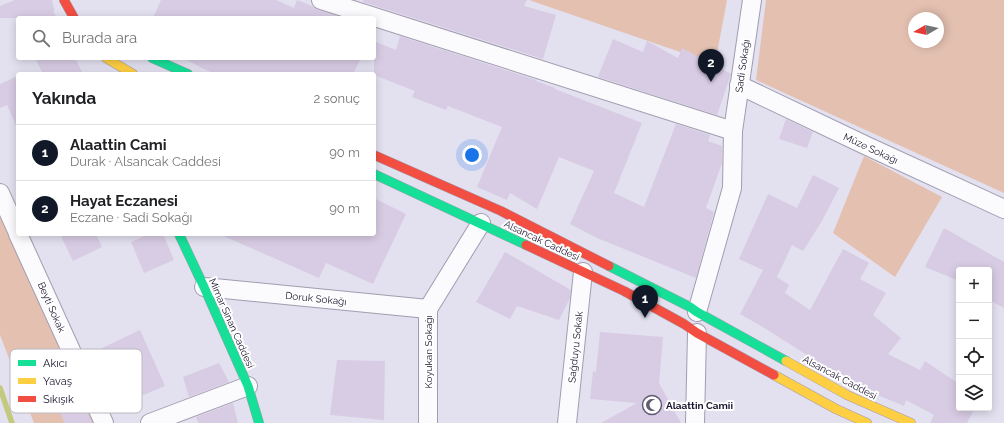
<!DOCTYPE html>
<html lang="tr">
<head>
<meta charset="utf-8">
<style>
  :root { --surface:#fff; --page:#f2f2f2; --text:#202124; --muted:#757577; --line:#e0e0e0; --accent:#111827 }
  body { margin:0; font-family:Raleway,sans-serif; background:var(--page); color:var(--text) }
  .controls { position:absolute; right:12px; bottom:12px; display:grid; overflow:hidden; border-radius:4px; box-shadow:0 2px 10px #0003 }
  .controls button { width:36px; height:36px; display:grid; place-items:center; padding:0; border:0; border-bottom:1px solid var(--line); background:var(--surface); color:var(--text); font:20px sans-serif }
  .compass { position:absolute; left:908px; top:12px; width:36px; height:36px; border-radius:50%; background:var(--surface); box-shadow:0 2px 10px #0003; rotate:261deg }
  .you { position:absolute; left:472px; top:155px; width:14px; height:14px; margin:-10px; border:3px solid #fff; border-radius:50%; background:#1a73e8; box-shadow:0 0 0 6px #1a73e833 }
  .badge { display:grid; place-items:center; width:26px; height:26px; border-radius:50%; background:var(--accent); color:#fff; font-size:13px; font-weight:700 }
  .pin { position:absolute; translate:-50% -33px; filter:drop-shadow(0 1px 2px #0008) }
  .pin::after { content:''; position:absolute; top:21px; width:14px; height:12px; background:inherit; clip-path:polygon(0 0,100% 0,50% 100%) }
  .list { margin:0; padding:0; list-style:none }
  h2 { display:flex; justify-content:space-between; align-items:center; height:52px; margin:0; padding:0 16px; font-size:17px }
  h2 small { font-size:13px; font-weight:400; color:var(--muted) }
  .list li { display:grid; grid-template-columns:26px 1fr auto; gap:12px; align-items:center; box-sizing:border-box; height:56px; padding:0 16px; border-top:1px solid var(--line) }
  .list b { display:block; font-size:15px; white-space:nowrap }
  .list p { margin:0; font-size:13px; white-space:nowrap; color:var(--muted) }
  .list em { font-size:13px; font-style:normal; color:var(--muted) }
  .icon { flex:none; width:22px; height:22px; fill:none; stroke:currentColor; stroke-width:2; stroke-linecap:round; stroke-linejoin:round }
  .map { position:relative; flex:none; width:1004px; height:423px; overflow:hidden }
  .search { position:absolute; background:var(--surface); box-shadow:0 2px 10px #0003; left:16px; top:16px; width:360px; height:44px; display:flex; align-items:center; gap:10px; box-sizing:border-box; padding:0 14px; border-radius:4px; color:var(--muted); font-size:15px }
  .panel { position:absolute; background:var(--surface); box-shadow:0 2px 10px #0003; left:16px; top:72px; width:360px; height:164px; border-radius:4px }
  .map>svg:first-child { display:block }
  .green { fill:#e4c0b1; fill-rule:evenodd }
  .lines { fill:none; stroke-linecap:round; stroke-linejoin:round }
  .stream { stroke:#c3c97f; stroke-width:5.5 }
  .building { fill:#d8cce4 }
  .street-casing { stroke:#a19db0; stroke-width:20 }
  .fast-casing { stroke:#a19db0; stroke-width:10 }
  .slow-casing { stroke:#a19db0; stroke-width:10 }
  .jam-casing { stroke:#a19db0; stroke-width:10 }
  .street { stroke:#fbfafd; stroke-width:18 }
  .fast { stroke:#16e098; stroke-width:9 }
  .slow { stroke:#ffcf43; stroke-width:9 }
  .jam { stroke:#f24e42; stroke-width:9 }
  .labels { text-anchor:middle; stroke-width:4; stroke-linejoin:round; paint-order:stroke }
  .street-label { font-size:10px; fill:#1b142e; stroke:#fff }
  .poi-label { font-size:10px; font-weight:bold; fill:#1b142e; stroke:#fff; text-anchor:start }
  .key { fill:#fff; stroke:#bbb8c0; stroke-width:1 }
  .key-label { font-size:11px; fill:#1b142e }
</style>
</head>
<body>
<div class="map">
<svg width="1004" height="423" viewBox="0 0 1004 423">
  <rect width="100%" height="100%" fill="#e3e0f0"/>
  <g class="green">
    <path d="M529,0H727L715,64Z"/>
    <path d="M766,0H1004V193L756,80ZM914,18H938V42H914Z"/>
    <path d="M864,156L942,197L895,277L833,233Z"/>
    <path d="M0,194L100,423H34L0,335Z"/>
  </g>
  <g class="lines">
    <path class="stream" d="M0,388L12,423"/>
  </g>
  <g class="building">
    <path d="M15,0H52L53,6L55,10L53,11L57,18H0V6Z"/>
    <path d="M161,0H276L294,8L297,0L312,6L318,10L341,17L153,18Z"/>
    <path d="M363,0H527L524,6L556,15L543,59L363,2Z"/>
    <path d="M400,36L536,80V81L555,88V89L642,123L614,193L644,207L676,124L710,135L708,141L722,146V163L706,208L714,212L696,278L597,238L570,224L594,171L559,157L537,209L510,193L507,200L477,187L502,127L448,106L446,110L412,97L415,91L374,75V41L396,50Z"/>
    <path d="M613,39L643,52L647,41L678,58L682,48L731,74L717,115L598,77Z"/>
    <path d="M35,58H75L83,74H43Z"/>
    <path d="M183,58H361L353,74H215L198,66L193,63Z"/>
    <path d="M18,76V130L7,105L0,108V84Z"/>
    <path d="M786,119L813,132L807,148L779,139Z"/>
    <path d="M813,175L839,188L822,221L803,251L792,245L777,277L789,285L785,293L810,310L843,249L869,263L860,279L886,293L873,315L901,338L888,354L920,370L925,361L959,384V408H975L967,423H930L934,415L906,400L904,406L875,394L835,373L766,329L740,314L763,270L739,259L768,194L797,208Z"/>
    <path d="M374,198L406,214L373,284L326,263L319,278L219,234H374Z"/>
    <path d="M944,228L1004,262V308L989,300V270H959V281L925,267Z"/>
    <path d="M60,234H96L102,247L73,261Z"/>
    <path d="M149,234H163L174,260L144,273L131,242Z"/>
    <path d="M505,252L571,290L570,298L559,320L517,306L510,319L476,302Z"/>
    <path d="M140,330L165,386L127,402L115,373L112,374L100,349Z"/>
    <path d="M600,332L663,337L659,383L681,423H601L637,403L590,399L593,371L596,372Z"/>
    <path d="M337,360L385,361L384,420L330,415Z"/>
    <path d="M219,363L229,382L189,397L183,377Z"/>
    <path d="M77,389L92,423H65L54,400Z"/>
    <path d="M233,403L238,423H198L196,417Z"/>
  </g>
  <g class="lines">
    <defs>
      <g id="street">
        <path d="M321,0L733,131L732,188L697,312"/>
        <path d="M739,85L867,146L1004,209"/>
        <path d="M733,131L752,0"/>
        <path d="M0,193L18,233"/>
        <path d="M18,234L104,423"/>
        <path d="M204,287L428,309"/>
        <path d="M150,423L248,386"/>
        <path d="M428,423V309L481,223"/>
        <path d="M567,423L583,272"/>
        <path d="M695,423L697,333"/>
      </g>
      <g id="fast">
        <path d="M152,58L188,74"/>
        <path d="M374,174L526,245"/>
        <path d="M179,234L204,287L248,386L259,423"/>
        <path d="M609,266L690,307L697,312L786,361"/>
      </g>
      <g id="slow">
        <path d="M106,58L133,74"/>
        <path d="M786,361L847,395L911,423"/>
        <path d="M774,375L836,409L867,423"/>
      </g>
      <g id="jam">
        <path d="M64,0L74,18"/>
        <path d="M374,155L501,211L609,266"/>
        <path d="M526,245L624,291L684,324L697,333L774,375"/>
      </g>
    </defs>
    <use href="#street" class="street-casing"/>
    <use href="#fast" class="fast-casing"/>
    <use href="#slow" class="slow-casing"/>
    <use href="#jam" class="jam-casing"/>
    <use href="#street" class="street"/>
    <use href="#fast" class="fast"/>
    <use href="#slow" class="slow"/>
    <use href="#jam" class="jam"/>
  </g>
  <defs>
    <symbol id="mosque-ring" viewBox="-11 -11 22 22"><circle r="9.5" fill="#fff" stroke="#615b72" stroke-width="1.5"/><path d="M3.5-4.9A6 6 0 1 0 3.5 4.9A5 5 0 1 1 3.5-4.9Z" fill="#615b72"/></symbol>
  </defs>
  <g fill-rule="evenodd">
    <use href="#mosque-ring" x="641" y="394" width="22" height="22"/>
  </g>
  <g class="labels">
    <g class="street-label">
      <text transform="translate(742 66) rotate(-82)" y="4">Sadi Sokağı</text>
      <text transform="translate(871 148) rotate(25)" y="4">Müze Sokağı</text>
      <text transform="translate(542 240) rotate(25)" y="4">Alsancak Caddesi</text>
      <text transform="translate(316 298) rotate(6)" y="4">Doruk Sokağı</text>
      <text transform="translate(52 307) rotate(66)" y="4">Beyti Sokak</text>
      <text transform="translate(232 323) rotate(66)" y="4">Mimar Sinan Caddesi</text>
      <text transform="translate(575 347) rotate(-84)" y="4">Sağduyu Sokak</text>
      <text transform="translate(428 352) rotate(-90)" y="4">Koyukan Sokağı</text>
      <text transform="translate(840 377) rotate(28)" y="4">Alsancak Caddesi</text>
    </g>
    <g class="poi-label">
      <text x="666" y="409">Alaattin Camii</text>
    </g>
  </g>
  <rect x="10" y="349" width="132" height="64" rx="6" class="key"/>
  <rect x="18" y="360" width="18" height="6" fill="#16e098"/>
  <rect x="18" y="378" width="18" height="6" fill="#ffcf43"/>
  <rect x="18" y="396" width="18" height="6" fill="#f24e42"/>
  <g class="key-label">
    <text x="43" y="367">Akıcı</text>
    <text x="43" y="385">Yavaş</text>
    <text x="43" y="403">Sıkışık</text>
  </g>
</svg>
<div class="controls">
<button>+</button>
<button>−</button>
<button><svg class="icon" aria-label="locate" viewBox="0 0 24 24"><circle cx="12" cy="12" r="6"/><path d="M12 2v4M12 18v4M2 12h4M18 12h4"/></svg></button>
<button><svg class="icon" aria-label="layers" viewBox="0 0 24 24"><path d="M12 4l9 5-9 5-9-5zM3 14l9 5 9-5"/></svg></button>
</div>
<svg class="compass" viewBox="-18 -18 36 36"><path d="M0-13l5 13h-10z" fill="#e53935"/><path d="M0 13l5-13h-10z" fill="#757577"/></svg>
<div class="you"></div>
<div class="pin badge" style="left:645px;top:318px">1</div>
<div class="pin badge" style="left:711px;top:82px">2</div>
<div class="search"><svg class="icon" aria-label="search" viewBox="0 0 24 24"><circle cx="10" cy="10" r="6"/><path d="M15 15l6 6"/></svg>Burada ara</div>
<section class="panel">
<h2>Yakında<small>2 sonuç</small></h2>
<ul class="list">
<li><span class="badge">1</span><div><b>Alaattin Cami</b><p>Durak · Alsancak Caddesi</p></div><em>90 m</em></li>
<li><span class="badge">2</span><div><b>Hayat Eczanesi</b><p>Eczane · Sadi Sokağı</p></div><em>90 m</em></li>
</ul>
</section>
</div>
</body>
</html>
